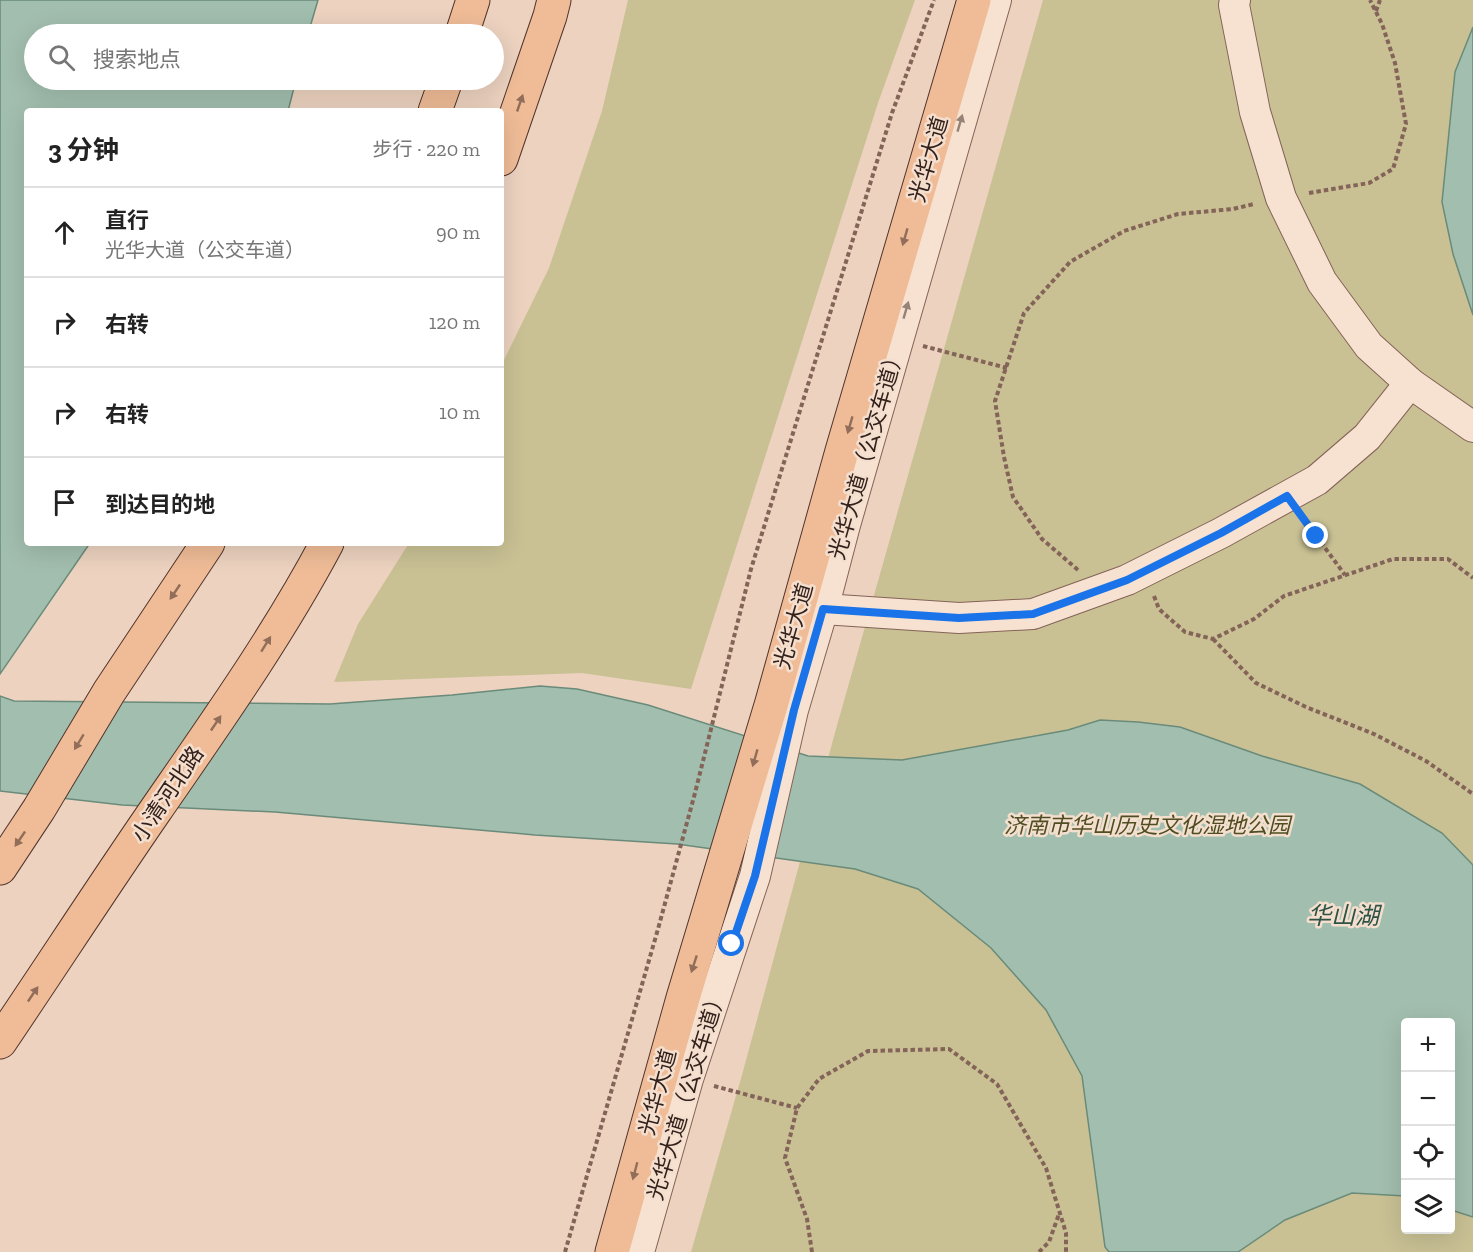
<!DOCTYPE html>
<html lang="zh">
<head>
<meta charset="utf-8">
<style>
  :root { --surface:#fff; --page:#f6f6f6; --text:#222; --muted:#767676; --line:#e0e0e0 }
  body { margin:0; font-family:"Zilla Slab","Noto Sans SC",serif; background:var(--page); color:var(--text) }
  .controls { position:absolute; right:18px; bottom:18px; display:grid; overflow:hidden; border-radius:6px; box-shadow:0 6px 24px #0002 }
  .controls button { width:54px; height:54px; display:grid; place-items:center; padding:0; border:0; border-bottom:2px solid var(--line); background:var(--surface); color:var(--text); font:30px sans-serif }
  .stop { position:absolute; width:18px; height:18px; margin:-14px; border:4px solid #1a73e8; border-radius:50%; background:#fff }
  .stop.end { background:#1a73e8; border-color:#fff; box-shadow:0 2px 6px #0008 }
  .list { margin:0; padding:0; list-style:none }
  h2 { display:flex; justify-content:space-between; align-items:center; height:78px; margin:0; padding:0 24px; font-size:26px }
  h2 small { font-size:20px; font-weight:400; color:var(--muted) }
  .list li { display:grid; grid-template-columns:39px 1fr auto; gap:18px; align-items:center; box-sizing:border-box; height:90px; padding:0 24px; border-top:2px solid var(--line) }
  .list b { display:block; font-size:22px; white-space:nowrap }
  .list p { margin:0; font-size:20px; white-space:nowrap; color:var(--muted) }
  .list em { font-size:20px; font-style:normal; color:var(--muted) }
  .icon { flex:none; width:33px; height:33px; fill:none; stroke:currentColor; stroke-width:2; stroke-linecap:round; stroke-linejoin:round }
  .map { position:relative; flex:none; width:1473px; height:1252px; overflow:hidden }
  .search { position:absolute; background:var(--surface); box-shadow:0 6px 24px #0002; left:24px; top:24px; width:480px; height:66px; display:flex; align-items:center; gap:15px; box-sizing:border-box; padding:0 21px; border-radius:33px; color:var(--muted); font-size:22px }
  .panel { position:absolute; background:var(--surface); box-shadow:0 6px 24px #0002; left:24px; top:108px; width:480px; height:438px; border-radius:6px }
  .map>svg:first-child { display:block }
  .green { fill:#c9c194; fill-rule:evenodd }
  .water { fill:#a2beae; stroke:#6a8b7a; stroke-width:1.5 }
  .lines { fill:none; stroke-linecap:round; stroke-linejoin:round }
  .minor-casing { stroke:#846358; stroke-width:32 }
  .major-casing { stroke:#51342c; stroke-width:35 }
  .path { stroke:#846358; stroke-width:4; stroke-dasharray:4.5 3; stroke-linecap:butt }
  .minor { stroke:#f7e2d1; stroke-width:30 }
  .major { stroke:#efbc97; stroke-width:33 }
  .oneway { fill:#926e5a }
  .oneway2 { fill:#968276 }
  .route { stroke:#1a73e8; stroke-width:8 }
  .labels { text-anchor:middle; stroke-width:5; stroke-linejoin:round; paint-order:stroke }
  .street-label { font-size:22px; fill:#34211c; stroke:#f4dfce }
  .park-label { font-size:22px; font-style:italic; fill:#4f4e23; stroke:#f4dfce }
  .water-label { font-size:24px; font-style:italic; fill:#2c5346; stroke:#f4dfce }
</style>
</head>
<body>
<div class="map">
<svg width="1473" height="1252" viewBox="0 0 1473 1252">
  <rect width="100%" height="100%" fill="#ecd2bf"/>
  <g class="green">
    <path d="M628,0H915L878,103L691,689L582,673L334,682L358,624L409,543H501V366L549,268L602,111Z"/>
    <path d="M1043,0H1473V1252H691L742,1075L836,729ZM1406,1022H1450V1230H1406Z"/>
  </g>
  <g class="water">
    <path d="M0,0H318L308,34H34V80H296L288,111H27V543H90L0,674Z"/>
    <path d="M1473,27V315L1453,254L1442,202L1455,72Z"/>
    <path d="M540,686L577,689L648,705L808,756L902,760L1068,730L1100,720L1138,722L1180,727L1262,756L1360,784L1442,833L1473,865V1217L1451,1210L1450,1022H1406L1405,1196L1352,1193L1285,1220L1238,1252H1109L1105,1247L1082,1076L1046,1010L991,948L918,889L855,869L677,844L535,835L275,812L122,805L0,791V696L14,701L330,704L452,695Z"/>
  </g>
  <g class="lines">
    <defs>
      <g id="minor">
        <path d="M1235,0L1234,5L1255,112L1281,198L1322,282L1369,346L1410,383L1473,427"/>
        <path d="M823,609L959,618L1033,614L1127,580L1221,533L1317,480L1367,437L1410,383"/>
        <path d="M639,1252L688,1079L755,876L793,710L823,609L845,525L996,0"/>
      </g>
      <g id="major">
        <path d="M462,34L473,0"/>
        <path d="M435,111L446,80"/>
        <path d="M501,159L550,16L554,0"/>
        <path d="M0,868L39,809L109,692L208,543"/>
        <path d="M0,1042C52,965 102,888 155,811C215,724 277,637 327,543"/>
        <path d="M612,1252L683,998L772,702L842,451L974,0"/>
      </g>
    </defs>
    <use href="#minor" class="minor-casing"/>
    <use href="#major" class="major-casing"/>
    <g class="path">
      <path d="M1376,11L1380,0"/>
      <path d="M1309,193L1369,183L1393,169L1406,124L1395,63L1382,24L1370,0"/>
      <path d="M923,346L1007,368"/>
      <path d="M1303,518L1345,575"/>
      <path d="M1078,570L1042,539L1013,497L1004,457L995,401L1024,313L1070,262L1124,231L1178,214L1233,209L1254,204"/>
      <path d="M1154,596L1159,609L1185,632L1213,639L1254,619L1284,596L1393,559H1448L1473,578"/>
      <path d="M1213,639L1256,683L1306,707L1374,734L1426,761L1473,794"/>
      <path d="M714,1086L797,1108"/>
      <path d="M565,1252L658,929L695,793L751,569L892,113L934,0"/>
      <path d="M812,1252L807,1219L785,1158L797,1108L819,1079L868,1051L949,1049L997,1084L1046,1168L1066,1233V1252"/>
      <path d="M1039,1252L1049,1242L1059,1214"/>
    </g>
    <use href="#minor" class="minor"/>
    <use href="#major" class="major"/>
  </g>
  <defs><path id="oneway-solid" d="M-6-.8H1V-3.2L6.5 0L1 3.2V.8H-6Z" transform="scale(1.5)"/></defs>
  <g class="oneway">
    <use href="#oneway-solid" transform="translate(520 103) rotate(-71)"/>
    <use href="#oneway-solid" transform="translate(905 237) rotate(106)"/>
    <use href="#oneway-solid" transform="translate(850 425) rotate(106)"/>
    <use href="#oneway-solid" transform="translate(175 592) rotate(124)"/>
    <use href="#oneway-solid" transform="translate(266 644) rotate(-58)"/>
    <use href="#oneway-solid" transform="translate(216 723) rotate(-56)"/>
    <use href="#oneway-solid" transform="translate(79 742) rotate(121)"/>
    <use href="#oneway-solid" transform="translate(755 758) rotate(106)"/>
    <use href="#oneway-solid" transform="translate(20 839) rotate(124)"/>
    <use href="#oneway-solid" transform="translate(694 964) rotate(108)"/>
    <use href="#oneway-solid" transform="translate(33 994) rotate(-56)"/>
    <use href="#oneway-solid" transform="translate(635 1171) rotate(105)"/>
  </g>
  <g class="oneway2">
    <use href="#oneway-solid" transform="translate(960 123) rotate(-74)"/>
    <use href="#oneway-solid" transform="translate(906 310) rotate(-74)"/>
  </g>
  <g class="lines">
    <path class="route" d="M732,944L755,876L794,710L823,609L959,618L1033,614L1127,580L1221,533L1287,496L1316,536"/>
  </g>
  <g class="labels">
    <g class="street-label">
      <text transform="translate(928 159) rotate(-74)" y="8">光华大道</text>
      <text transform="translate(866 453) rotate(-74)" y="8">光华大道（公交车道）</text>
      <text transform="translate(793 626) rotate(-74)" y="8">光华大道</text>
      <text transform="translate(167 794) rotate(-56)" y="8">小清河北路</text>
      <text transform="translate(657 1092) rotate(-75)" y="8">光华大道</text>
      <text transform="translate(686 1094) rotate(-73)" y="8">光华大道（公交车道）</text>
    </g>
    <g class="park-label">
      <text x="1147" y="833">济南市华山历史文化湿地公园</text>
    </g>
    <g class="water-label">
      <text x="1343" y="924">华山湖</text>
    </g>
  </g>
</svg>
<div class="controls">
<button>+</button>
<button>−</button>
<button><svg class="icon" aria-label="locate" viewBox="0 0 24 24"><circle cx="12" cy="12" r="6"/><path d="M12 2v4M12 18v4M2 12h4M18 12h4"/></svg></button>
<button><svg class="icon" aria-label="layers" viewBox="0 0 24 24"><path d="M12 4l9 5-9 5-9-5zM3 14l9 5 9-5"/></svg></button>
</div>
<div class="stop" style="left:732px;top:944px"></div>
<div class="stop end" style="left:1316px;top:536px"></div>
<div class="search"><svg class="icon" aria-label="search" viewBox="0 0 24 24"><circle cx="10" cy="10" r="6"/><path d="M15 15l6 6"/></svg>搜索地点</div>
<section class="panel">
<h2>3 分钟<small>步行 · 220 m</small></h2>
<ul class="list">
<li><svg class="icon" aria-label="ahead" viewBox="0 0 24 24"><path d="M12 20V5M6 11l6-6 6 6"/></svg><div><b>直行</b><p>光华大道（公交车道）</p></div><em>90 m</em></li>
<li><svg class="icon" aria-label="right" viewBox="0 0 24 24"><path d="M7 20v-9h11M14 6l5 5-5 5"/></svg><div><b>右转</b></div><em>120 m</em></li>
<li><svg class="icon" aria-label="right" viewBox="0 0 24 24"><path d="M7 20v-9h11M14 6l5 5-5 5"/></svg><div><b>右转</b></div><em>10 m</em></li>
<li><svg class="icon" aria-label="arrive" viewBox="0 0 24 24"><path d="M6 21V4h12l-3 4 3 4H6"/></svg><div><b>到达目的地</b></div></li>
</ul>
</section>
</div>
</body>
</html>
